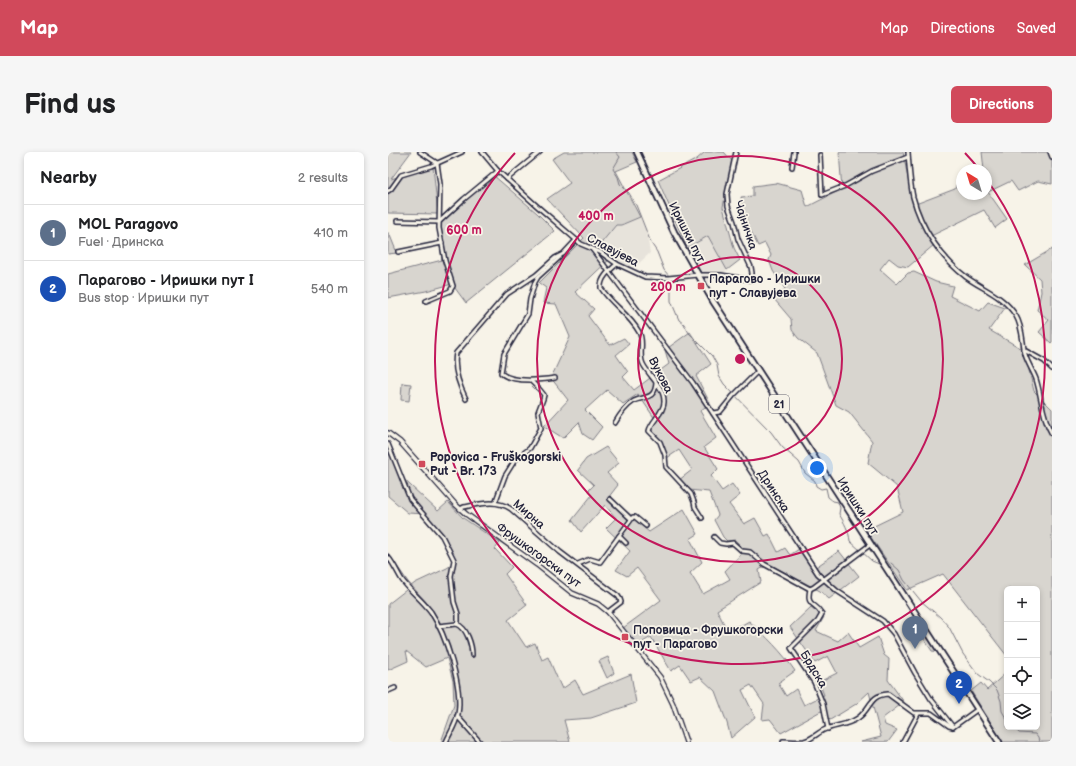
<!DOCTYPE html>
<html lang="en">
<head>
<meta charset="utf-8">
<style>
  :root { --surface:#fff; --page:#f6f6f6; --text:#202124; --muted:#757577; --line:#e0e0e0; --accent:#d1495b }
  body { margin:0; font-family:"Balsamiq Sans",sans-serif; background:var(--page); color:var(--text) }
  .controls { position:absolute; right:12px; bottom:12px; display:grid; overflow:hidden; border-radius:6px; box-shadow:0 2px 6px #0003 }
  .controls button { width:36px; height:36px; display:grid; place-items:center; padding:0; border:0; border-bottom:1px solid var(--line); background:var(--surface); color:var(--text); font:20px sans-serif }
  .compass { position:absolute; left:568px; top:12px; width:36px; height:36px; border-radius:50%; background:var(--surface); box-shadow:0 2px 6px #0003; rotate:322deg }
  .you { position:absolute; left:429px; top:316px; width:14px; height:14px; margin:-10px; border:3px solid #fff; border-radius:50%; background:#1a73e8; box-shadow:0 0 0 6px #1a73e833 }
  .badge { display:grid; place-items:center; width:26px; height:26px; border-radius:50%; background:var(--accent); color:#fff; font-size:13px; font-weight:700 }
  .pin { position:absolute; translate:-50% -33px; filter:drop-shadow(0 1px 2px #0008) }
  .pin::after { content:''; position:absolute; top:21px; width:14px; height:12px; background:inherit; clip-path:polygon(0 0,100% 0,50% 100%) }
  .list { margin:0; padding:0; list-style:none }
  h2 { display:flex; justify-content:space-between; align-items:center; height:52px; margin:0; padding:0 16px; font-size:17px }
  h2 small { font-size:13px; font-weight:400; color:var(--muted) }
  .list li { display:grid; grid-template-columns:26px 1fr auto; gap:12px; align-items:center; box-sizing:border-box; height:56px; padding:0 16px; border-top:1px solid var(--line) }
  .list b { display:block; font-size:15px; white-space:nowrap }
  .list p { margin:0; font-size:13px; white-space:nowrap; color:var(--muted) }
  .list em { font-size:13px; font-style:normal; color:var(--muted) }
  .icon { flex:none; width:22px; height:22px; fill:none; stroke:currentColor; stroke-width:2; stroke-linecap:round; stroke-linejoin:round }
  .map { position:relative; flex:none; width:664px; height:590px; overflow:hidden; border-radius:6px }
  header { display:flex; align-items:center; gap:24px; box-sizing:border-box; height:56px; padding:0 20px; background:var(--accent); color:#fff }
  header strong { font-size:19px }
  nav { display:flex; gap:22px; margin-inline-start:auto; font-size:14px }
  .intro { display:flex; align-items:center; justify-content:space-between; box-sizing:border-box; height:96px; padding:0 24px }
  h1 { margin:0; font-size:28px }
  .button { padding:10px 18px; border-radius:6px; background:var(--accent); color:#fff; font-size:14px; font-weight:700 }
  main { display:flex; gap:24px; padding:0 24px }
  aside { flex:1; background:var(--surface); border-radius:6px; box-shadow:0 2px 6px #0003 }
  .map>svg:first-child { display:block }
  .built { fill:#e7e3db }
  .green { fill:#d8d5cf; stroke:#7d7c85 }
  .lines { fill:none; stroke-linecap:round; stroke-linejoin:round }
  .stream { stroke:#76747f; stroke-width:1 }
  .minor-casing { stroke:#22223b; stroke-width:6 }
  .tertiary-casing { stroke:#22223b; stroke-width:6 }
  .primary-casing { stroke:#22223b; stroke-width:8 }
  .minor { stroke:#f7f3e8; stroke-width:3 }
  .tertiary { stroke:#f7f3e8; stroke-width:3.5 }
  .primary { stroke:#f7f3e8; stroke-width:4.5 }
  .ring { fill:none; stroke:#c2185b; stroke-width:2 }
  .poi-dot { fill:#d1495b; stroke:#f7f3e8; stroke-width:1.5 }
  .labels { text-anchor:middle; stroke-width:3.5; stroke-linejoin:round; paint-order:stroke }
  .shield { fill:#f7f3e8; stroke:#62616f; stroke-width:1 }
  .shield-label { font-size:11px; font-weight:bold; fill:#22223b }
  .street-label { font-size:12px; fill:#22223b; stroke:#f7f3e8 }
  .poi-label { font-size:12px; font-weight:bold; fill:#22223b; stroke:#f7f3e8; text-anchor:start }
  .centre { fill:#c2185b; stroke:#f7f3e8; stroke-width:2 }
  .ring-label { font-size:12px; text-anchor:middle; font-weight:bold; fill:#c2185b; stroke:#f7f3e8; stroke-width:3.5; stroke-linejoin:round; paint-order:stroke }
</style>
</head>
<body>
<header>
<strong>Map</strong>
<nav><a>Map</a><a>Directions</a><a>Saved</a></nav>
</header>
<div class="intro"><h1>Find us</h1><a class="button">Directions</a></div>
<main>
<aside>
<h2>Nearby<small>2 results</small></h2>
<ul class="list">
<li><span class="badge" style="background:#5c6f8a">1</span><div><b>MOL Paragovo</b><p>Fuel · Дринска</p></div><em>410 m</em></li>
<li><span class="badge" style="background:#1a4fb4">2</span><div><b>Парагово - Иришки пут I</b><p>Bus stop · Иришки пут</p></div><em>540 m</em></li>
</ul>
</aside>
<div class="map">
<svg width="664" height="590" viewBox="0 0 664 590">
  <rect width="100%" height="100%" fill="#f7f3e8"/>
  <filter id="ink" filterUnits="userSpaceOnUse"><feTurbulence type="fractalNoise" baseFrequency=".025" numOctaves="2"/><feDisplacementMap in="SourceGraphic" scale="8" xChannelSelector="R" yChannelSelector="G"/><feConvolveMatrix kernelMatrix="1 2 1 2 8 2 1 2 1" color-interpolation-filters="sRGB"/></filter>
  <g filter="url(#ink)">
    <g class="built">
      <path d="M252,65L258,78L262,101L246,116L224,105L210,96L228,73H233Z"/>
      <path d="M320,84L339,118L319,131L299,96Z"/>
    </g>
    <g class="green">
      <path d="M0,0H23L3,27L45,14L50,62L0,61Z"/>
      <path d="M176,0H244L249,10L228,19L252,65L233,73H228L210,95L224,105L187,140L206,157L200,164L222,193L236,186L241,192L228,203L240,220L235,225L246,238L281,212L277,198L302,180L323,212L308,224L322,251L312,259L328,286L316,295L330,317L323,324L334,339L344,332L352,343L341,352L356,372L367,366L377,384L381,382L390,400L397,396L402,403L414,395L428,415L451,399L471,424L441,447L432,439L381,412L371,418L373,430L329,458L338,476L354,473L361,469C378,484 394,500 407,519L390,531L398,544L408,537L416,553L436,543L431,530L449,521L440,504L427,511L402,475L423,455L436,465L428,479L450,489L460,480L471,496L490,485L496,503L501,507L500,528L516,550L495,566L497,573L509,578L500,590H473L493,585L481,540L468,552L442,568L433,559L393,581L382,567L374,568L376,552L363,533L354,538L367,565L343,586L339,571L327,539L312,525L303,529L292,513L283,519L263,485L250,493L235,476L273,448L249,416L239,424L228,418L242,399L218,376L228,366L217,353L193,380L184,368L204,343L200,339L206,333L190,318L198,307L218,295L231,311L219,321L230,333L220,346L241,368L243,365L261,380L296,357L310,382L302,387L314,410L302,421L315,442L342,427L337,419L357,398L347,388L339,389L335,385L326,368L330,363L321,340L301,338L291,328L304,318L291,298L276,308L271,291L259,280L267,267L250,242L235,252L219,238L197,258L214,275L204,288L195,282L191,270L175,286L156,274L180,248L163,226L182,185L168,152L155,151L158,136L151,131L196,86L159,47L182,31L164,7Z"/>
      <path d="M317,0H336L344,9L335,55L346,96L352,108L339,118L320,84L299,96L270,28L309,7Z"/>
      <path d="M451,0H515L525,53L567,37L568,33L574,32V42H598V18H596L594,0H664V32L650,29L630,39L623,29L600,40L619,67L607,76L596,58L541,85L546,93L520,115L510,113L501,106L492,117L509,132L520,121L526,120L548,130L565,134L562,144L592,159L600,150L617,156L601,178L636,198L646,239L664,257V590H615L583,539L593,531L599,538L619,520V575H649V437H619V504L555,422L519,438L478,378L515,360L509,335L480,311L484,289L461,260L448,253L429,201L410,186L404,178L403,167L386,147L397,137L385,119L381,108L383,103L377,91L370,94L358,69L353,45L365,44V34L388,31L414,38L419,55L454,37Z"/>
      <path d="M105,23L149,61L167,79L78,151L64,132L38,139L0,146V122L54,108L49,72Z"/>
      <path d="M0,81H1L9,101L0,102Z"/>
      <path d="M664,97V190L663,191L651,180L661,168L649,158L653,140L652,127L637,113Z"/>
      <path d="M14,231L23,232L21,249L13,248Z"/>
      <path d="M0,293L10,322L50,359L60,350L75,366L112,391L107,397L124,415L117,422L139,453L120,468L138,495L147,491L154,508L160,505L174,537L187,528L195,542L243,522L248,551L203,566L176,568L182,590H53L66,553L65,529L59,506L38,515L18,499L20,509L0,518V452L27,431L59,416L68,410L57,386L38,362L20,361L0,344Z"/>
      <path d="M528,463L552,500L544,499L528,475Z"/>
      <path d="M220,505L226,521L219,526L211,509Z"/>
    </g>
    <g class="lines">
      <g class="stream">
        <path d="M228,0L232,5L225,17L230,25L232,32L241,41L248,53L263,91L269,100L276,118L282,125L283,131V149L291,168L296,172L301,181L324,204L329,213L331,224L336,232L383,280L394,295L411,310L417,321L427,329L428,334L433,337L438,336L440,345L445,349L450,350L452,356L451,362C456,370 461,379 462,389L484,409L491,412"/>
        <path d="M0,401L20,430L40,452L44,459"/>
        <path d="M503,411L511,418L516,428L533,449L552,465L561,475L575,502L590,522L601,530L609,538L613,549L614,559L619,568"/>
        <path d="M57,485L66,509"/>
        <path d="M625,575L631,581L647,582L650,586L651,590"/>
      </g>
      <defs>
        <g id="minor">
          <path d="M32,0L49,11L52,32L51,76L57,109L65,134L62,139L38,149"/>
          <path d="M94,0L110,19L149,54L193,92L212,100L229,112L257,125L280,126L310,123H333L363,128L364,121L363,115L350,87L346,70L340,54L339,42L348,0"/>
          <path d="M520,0C521,15 522,31 525,45C533,76 553,106 578,125C596,138 616,144 628,164C635,176 634,189 637,202C639,210 645,219 648,227C654,246 654,265 664,282"/>
          <path d="M662,0L664,5"/>
          <path d="M432,3L434,43L457,34L484,19L520,5"/>
          <path d="M404,15L406,0"/>
          <path d="M119,27L152,0"/>
          <path d="M0,39L3,37L13,23L43,14L74,0"/>
          <path d="M9,69L51,70L76,47L110,19"/>
          <path d="M204,97L305,231L430,422L449,439L495,469L506,482L527,521L543,547L565,575"/>
          <path d="M10,100L54,91"/>
          <path d="M229,112C222,118 212,126 213,136C223,152 242,163 251,180C257,190 250,202 255,212C261,224 276,235 276,249C277,260 263,269 261,279L272,290L277,303L278,315L303,342L306,350L307,355L314,366"/>
          <path d="M636,198L656,209L664,217"/>
          <path d="M167,226C153,228 124,231 113,221L116,202L140,162L142,147L147,130L150,125L172,105"/>
          <path d="M78,247C71,233 65,217 68,201L119,142L148,123L167,106L175,102L188,88"/>
          <path d="M325,261L332,260L345,244L370,219"/>
          <path d="M227,271C231,264 238,254 246,249C256,244 267,248 268,231"/>
          <path d="M0,292L22,347L54,384L66,408L63,424L66,450L70,462V469L69,472"/>
          <path d="M222,347L243,367"/>
          <path d="M107,351L117,324L127,308L142,296L153,276L150,260L155,247L156,243L152,238L143,229"/>
          <path d="M72,357L76,355C92,352 108,347 123,357L172,400L230,444L232,447L233,450L220,460"/>
          <path d="M231,384L238,391"/>
          <path d="M326,385L332,391L338,392L345,391L354,399L362,400L376,412L422,437"/>
          <path d="M0,405C6,412 9,420 14,428C23,440 34,448 43,460C58,483 75,535 70,562C68,572 62,581 58,590"/>
          <path d="M190,412L202,407L212,410L245,365H247L258,374"/>
          <path d="M422,437C418,456 427,449 434,462L430,469L403,496L426,530L435,552L440,577"/>
          <path d="M422,437L426,435L483,392"/>
          <path d="M69,472C79,476 84,493 84,503"/>
          <path d="M50,474L69,472"/>
          <path d="M0,539L7,536"/>
          <path d="M69,564L92,590"/>
          <path d="M395,589C402,589 410,590 416,589C425,587 430,580 438,577C449,573 460,573 470,566C483,557 481,543 500,542L526,561H543L561,574L565,575L590,557"/>
          <path d="M515,590L530,562"/>
        </g>
        <path id="tertiary" d="M0,281L12,290L67,352L78,362L149,413L184,441L210,452L220,460L272,525L285,552L298,590"/>
        <path id="primary" d="M249,0L286,80L325,149L611,590"/>
      </defs>
      <use href="#minor" class="minor-casing"/>
      <use href="#tertiary" class="tertiary-casing"/>
      <use href="#primary" class="primary-casing"/>
      <use href="#minor" class="minor"/>
      <use href="#tertiary" class="tertiary"/>
      <use href="#primary" class="primary"/>
    </g>
  </g>
  <g class="ring">
    <circle cx="352" cy="207" r="102"/>
    <circle cx="352" cy="207" r="203"/>
    <path d="M577 1A305 305 0 0 1 591 17M599 28A305 305 0 1 1 127 1"/>
  </g>
  <g class="poi-dot">
    <rect x="309" y="130" width="8" height="8" rx="2"/>
    <rect x="30" y="308" width="8" height="8" rx="2"/>
    <rect x="233" y="481" width="8" height="8" rx="2"/>
  </g>
  <g class="labels">
    <rect class="shield" x="381" y="243" width="20" height="18" rx="3"/>
    <g class="shield-label">
      <text x="391" y="256">21</text>
    </g>
    <g class="street-label">
      <text transform="translate(358 73) rotate(72)" y="4">Чајничка</text>
      <text transform="translate(299 80) rotate(63)" y="4">Иришки пут</text>
      <text transform="translate(225 98) rotate(28)" y="4">Славујева</text>
      <text transform="translate(273 223) rotate(63)" y="4">Вукова</text>
      <text transform="translate(386 339) rotate(57)" y="4">Дринска</text>
      <text transform="translate(470 354) rotate(57)" y="4">Иришки пут</text>
      <text transform="translate(141 362) rotate(41)" y="4">Мирна</text>
      <text transform="translate(151 403) rotate(36)" y="4">Фрушкогорски пут</text>
      <text transform="translate(426 517) rotate(59)" y="4">Брдска</text>
    </g>
    <g class="poi-label">
      <text x="321" y="131">Парагово - Иришки<tspan x="321" dy="14">пут - Славујева</tspan></text>
      <text x="42" y="309">Popovica - Fruškogorski<tspan x="42" dy="14">Put - Br. 173</tspan></text>
      <text x="245" y="482">Поповица - Фрушкогорски<tspan x="245" dy="14">пут - Парагово</tspan></text>
    </g>
  </g>
  <circle cx="352" cy="207" r="6" class="centre"/>
  <g class="ring-label">
    <text x="208" y="68">400 m</text>
    <text x="76" y="82">600 m</text>
    <text x="280" y="139">200 m</text>
  </g>
</svg>
<div class="controls">
<button>+</button>
<button>−</button>
<button><svg class="icon" aria-label="locate" viewBox="0 0 24 24"><circle cx="12" cy="12" r="6"/><path d="M12 2v4M12 18v4M2 12h4M18 12h4"/></svg></button>
<button><svg class="icon" aria-label="layers" viewBox="0 0 24 24"><path d="M12 4l9 5-9 5-9-5zM3 14l9 5 9-5"/></svg></button>
</div>
<svg class="compass" viewBox="-18 -18 36 36"><path d="M0-13l5 13h-10z" fill="#e53935"/><path d="M0 13l5-13h-10z" fill="#757577"/></svg>
<div class="you"></div>
<div class="pin badge" style="left:527px;top:497px;background:#5c6f8a">1</div>
<div class="pin badge" style="left:571px;top:552px;background:#1a4fb4">2</div>
</div>
</main>
</body>
</html>
